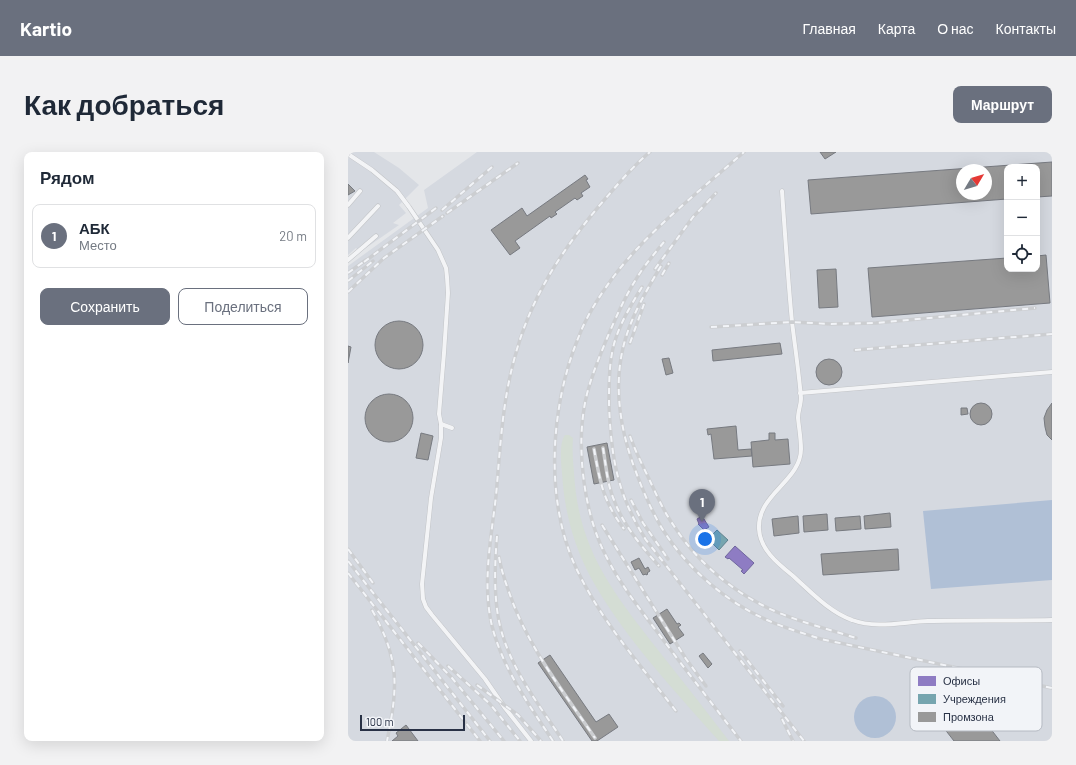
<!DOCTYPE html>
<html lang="ru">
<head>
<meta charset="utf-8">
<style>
  :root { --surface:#fff; --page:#f2f2f3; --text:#1f2937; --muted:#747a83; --line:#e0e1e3; --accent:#6a707e }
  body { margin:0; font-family:Barlow,sans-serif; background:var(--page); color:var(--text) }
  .controls { position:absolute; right:12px; top:12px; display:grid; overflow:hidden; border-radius:8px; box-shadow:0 4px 16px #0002 }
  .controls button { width:36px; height:36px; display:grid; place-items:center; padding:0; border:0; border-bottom:1px solid var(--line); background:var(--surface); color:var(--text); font:20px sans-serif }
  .compass { position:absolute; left:608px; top:12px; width:36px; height:36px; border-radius:50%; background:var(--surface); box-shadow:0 4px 16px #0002; rotate:52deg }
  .scale { position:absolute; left:12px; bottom:10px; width:105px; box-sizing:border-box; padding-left:4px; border:2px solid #283145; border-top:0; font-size:11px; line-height:14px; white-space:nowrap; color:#283145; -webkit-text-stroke:3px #f2f4f8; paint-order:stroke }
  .you { position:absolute; left:357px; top:387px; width:14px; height:14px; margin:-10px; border:3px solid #fff; border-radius:50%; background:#1a73e8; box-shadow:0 0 0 6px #1a73e833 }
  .badge { display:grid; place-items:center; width:26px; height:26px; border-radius:50%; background:var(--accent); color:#fff; font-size:13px; font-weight:700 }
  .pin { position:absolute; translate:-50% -33px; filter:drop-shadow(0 1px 2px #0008) }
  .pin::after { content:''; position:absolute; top:21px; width:14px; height:12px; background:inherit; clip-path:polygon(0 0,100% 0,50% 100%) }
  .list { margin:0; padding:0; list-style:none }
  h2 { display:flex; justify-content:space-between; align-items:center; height:52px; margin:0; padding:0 16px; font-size:17px }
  h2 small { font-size:13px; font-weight:400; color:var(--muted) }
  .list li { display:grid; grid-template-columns:26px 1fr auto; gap:12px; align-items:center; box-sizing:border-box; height:64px; margin:0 8px 8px; padding:0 8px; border:1px solid var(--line); border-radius:8px }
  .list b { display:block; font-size:15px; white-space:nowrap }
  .list p { margin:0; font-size:13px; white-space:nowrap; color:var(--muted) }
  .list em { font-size:13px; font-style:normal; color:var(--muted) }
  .actions { display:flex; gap:8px; padding:12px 16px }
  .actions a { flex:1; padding:9px 0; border:1px solid var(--accent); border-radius:8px; text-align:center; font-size:14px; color:var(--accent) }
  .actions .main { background:var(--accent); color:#fff }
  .icon { flex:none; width:22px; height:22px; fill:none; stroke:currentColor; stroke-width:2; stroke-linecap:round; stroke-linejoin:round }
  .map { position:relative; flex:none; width:704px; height:589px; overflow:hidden; border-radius:8px }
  header { display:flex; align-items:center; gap:24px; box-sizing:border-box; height:56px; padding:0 20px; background:var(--accent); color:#fff }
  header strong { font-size:19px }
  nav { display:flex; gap:22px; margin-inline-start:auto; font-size:14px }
  .intro { display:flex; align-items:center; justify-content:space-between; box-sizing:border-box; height:96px; padding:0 24px }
  h1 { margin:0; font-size:28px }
  .button { padding:10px 18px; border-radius:8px; background:var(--accent); color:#fff; font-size:14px; font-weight:700 }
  main { display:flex; gap:24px; padding:0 24px }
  aside { flex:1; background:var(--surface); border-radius:8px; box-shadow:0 4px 16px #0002 }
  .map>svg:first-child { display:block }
  .built { fill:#d5d9e0; fill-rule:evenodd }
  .green { fill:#d4ddd4 }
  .water { fill:#b0c0d6 }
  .offices { fill:#8e7cc3; stroke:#6f669d }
  .public { fill:#76a5af; stroke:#5f828f }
  .industry { fill:#999; stroke:#777a80; fill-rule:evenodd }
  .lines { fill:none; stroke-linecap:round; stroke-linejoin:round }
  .service-casing { stroke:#c2c4c7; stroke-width:5 }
  .service { stroke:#f3f4f6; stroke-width:4 }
  .rail-casing { stroke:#ccced1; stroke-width:3.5 }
  .rail { stroke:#f2f4f8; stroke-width:2; stroke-dasharray:6; stroke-linecap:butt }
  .key { fill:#f2f4f8; stroke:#b5bac2; stroke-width:1 }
  .key-label { font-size:11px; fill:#283145 }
</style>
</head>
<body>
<header>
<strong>Kartio</strong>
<nav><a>Главная</a><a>Карта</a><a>О нас</a><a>Контакты</a></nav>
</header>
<div class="intro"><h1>Как добраться</h1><a class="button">Маршрут</a></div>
<main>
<aside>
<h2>Рядом<small></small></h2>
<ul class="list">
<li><span class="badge">1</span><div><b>АБК</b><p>Место</p></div><em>20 m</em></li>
</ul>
<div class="actions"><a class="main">Сохранить</a><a>Поделиться</a></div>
</aside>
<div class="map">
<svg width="704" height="589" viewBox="0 0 704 589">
  <rect width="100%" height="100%" fill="#e4e6e9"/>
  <g class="built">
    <path d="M0,0H26L51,16L71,33L51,53L58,61L45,71L51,73L12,100L8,96L0,103Z"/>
    <path d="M129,0H704V589H0V114L80,56L76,38ZM659,15H689V117H659ZM614,18H638V42H614Z"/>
  </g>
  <path class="green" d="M217,283H221L225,286C224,297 225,309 226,320C230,397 264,439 310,498C334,528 358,559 381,589H371C326,538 274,483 242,424C225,392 216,357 214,321C213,311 211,291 217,283Z"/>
  <g class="water">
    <path d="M704,348V428L583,437L575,359Z"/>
    <circle cx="527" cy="565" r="21"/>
  </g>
  <g class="offices">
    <path d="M354,364L361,375L356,378L350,372H351L349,367Z"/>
    <path d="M387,394L406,411L396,422L393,419L395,418L381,406L380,407L377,405Z"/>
  </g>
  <path class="public" d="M369,378L380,388L371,398L360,387Z"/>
  <g class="industry">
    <path d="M472,0H488L477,7Z"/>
    <path d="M704,10V44L689,45V15H659V47L463,62L460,28ZM614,18H638V42H614Z"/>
    <path d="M237,23L240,27L238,28L242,35L233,41L235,44L229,48L227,46L207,60L209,62L203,66L202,64L167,89L172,96L162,103L143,78L174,56L179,64Z"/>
    <path d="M0,32L7,39L0,43Z"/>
    <path d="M698,103L702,151L524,165L520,116L659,106V117H689V104Z"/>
    <path d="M488,117L490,155L471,156L469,118Z"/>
    <circle cx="51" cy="193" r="24"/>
    <path d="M432,191L434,202L365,209L364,198Z"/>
    <path d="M0,194L3,195L0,211Z"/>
    <path d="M321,206L325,221L318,223L314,207Z"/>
    <circle cx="481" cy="220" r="13"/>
    <circle cx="41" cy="266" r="24"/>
    <path d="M704,251V288L699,283L697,275L696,266L699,258Z"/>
    <circle cx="633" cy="262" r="11"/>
    <path d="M613,256H619L620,262L613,263Z"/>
    <path d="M388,274L390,298L403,297L404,304L366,307L363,282L360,283L359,277Z"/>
    <path d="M73,281L85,284L80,308L68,306Z"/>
    <path d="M421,281H427V288L440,287L442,312L405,315L403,290L421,288Z"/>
    <path d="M259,291L266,328L246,332L239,295Z"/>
    <path d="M542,361L543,375L517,377L516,364Z"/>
    <path d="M479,362L480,378L456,380L455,364Z"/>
    <path d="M450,364L451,381L426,384L424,367Z"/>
    <path d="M512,364L513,377L488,379L487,366Z"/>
    <path d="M550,397L551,418L475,423L473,402Z"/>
    <path d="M291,406L297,417L300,415L302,419L299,421L300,422L298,423V422L295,423L291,416L287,418L283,410Z"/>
    <path d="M319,457L329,472L331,471L333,473L330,475L336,483L322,492L305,466Z"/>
    <path d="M355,501L364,512L360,516L351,504Z"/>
    <path d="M202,503L248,570L261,562L270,575L249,589H244L190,511Z"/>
    <path d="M614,540L652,589H606L585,562Z"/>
    <path d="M58,573L70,589H44L50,584L48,581Z"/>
  </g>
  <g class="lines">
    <defs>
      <g id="service">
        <path d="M0,2L24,18L49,39L61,55L90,98L98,116L99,125L100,141L96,201L91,262L93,272V286L83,346L74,432L75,447L78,455L84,463L137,527L157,556L183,589"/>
        <path d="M434,39C437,83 440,127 444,170C447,195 451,221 453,246C453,253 450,259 450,266C451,276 453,287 453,297C453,329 409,342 411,377C412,397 429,411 444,423C462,439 481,460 504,468C528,477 555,470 580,469C621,468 663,469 704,468"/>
        <path d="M0,53L12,39"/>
        <path d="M0,86L30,54"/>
        <path d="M0,108L28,84"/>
        <path d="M452,241L704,220"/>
        <path d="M93,272L104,276"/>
      </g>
    </defs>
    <use href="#service" class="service-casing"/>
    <use href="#service" class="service"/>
    <defs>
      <g id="rail">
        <path d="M94,58L144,15"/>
        <path d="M99,61L170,11"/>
        <path d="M316,90C306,102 295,115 287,129C275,148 266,170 257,191C249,211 241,230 237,251C228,297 236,362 258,404C272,432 291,456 310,481C337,517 365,553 393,589"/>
        <path d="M16,110L88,56"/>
        <path d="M313,114C298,139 282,166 275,196C266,234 272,275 285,312C293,334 302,357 315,378C339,416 378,450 419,468C436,476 455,481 473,487L704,536"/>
        <path d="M307,117L345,65L368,41"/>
        <path d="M0,121L18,108"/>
        <path d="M314,123L321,111"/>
        <path d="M0,129L25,109"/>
        <path d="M294,135C283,153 272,171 266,192C261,211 261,232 261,252C263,304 269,343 298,388L456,589"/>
        <path d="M0,140L36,106L95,64"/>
        <path d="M363,175L444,170L483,172L528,171L687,156"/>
        <path d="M282,191L296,152"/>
        <path d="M507,198L704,182"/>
        <path d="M282,284C287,299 295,314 302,329C309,344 316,360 326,374C347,407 379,435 414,453C443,468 477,476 508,486"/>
        <path d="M255,296C258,313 259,332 266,348C275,373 294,395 311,414"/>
        <path d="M246,297C252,330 255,349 276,377"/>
        <path d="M283,348L295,371L320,407"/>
        <path d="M254,373L338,507L358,534"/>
        <path d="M149,384C147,409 146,433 149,457C155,508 188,548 215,589"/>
        <path d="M0,397L25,431"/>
        <path d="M151,405C153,417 157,429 161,440C179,494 215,539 247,586"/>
        <path d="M0,409L142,589"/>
        <path d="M0,421L132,589"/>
        <path d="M24,458C52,508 50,535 39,589"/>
        <path d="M70,491L104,526L156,589"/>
        <path d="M392,499L435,554"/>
        <path d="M100,514L142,552L172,589"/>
        <path d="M129,533L170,563L193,589"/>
        <path d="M328,559C293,514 254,470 229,418C196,349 202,254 231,184C239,163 252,143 266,124C300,79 353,38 396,0"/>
        <path d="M434,567L445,589"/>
        <path d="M205,589C181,553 155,517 144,474C134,432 143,387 148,344C152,299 154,252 166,208C182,145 215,96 257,47C271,31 285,14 302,0"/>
      </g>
    </defs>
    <use href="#rail" class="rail-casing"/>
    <use href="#rail" class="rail"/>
  </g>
  <rect x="562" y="515" width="132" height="64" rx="6" class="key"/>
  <rect x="570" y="524" width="18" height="10" fill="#8e7cc3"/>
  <rect x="570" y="542" width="18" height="10" fill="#76a5af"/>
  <rect x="570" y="560" width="18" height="10" fill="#999"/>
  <g class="key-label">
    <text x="595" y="533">Офисы</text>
    <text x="595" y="551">Учреждения</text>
    <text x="595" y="569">Промзона</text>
  </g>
</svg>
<div class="controls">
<button>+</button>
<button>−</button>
<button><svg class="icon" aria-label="locate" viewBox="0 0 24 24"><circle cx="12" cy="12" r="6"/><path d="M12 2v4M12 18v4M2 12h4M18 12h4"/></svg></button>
</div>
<svg class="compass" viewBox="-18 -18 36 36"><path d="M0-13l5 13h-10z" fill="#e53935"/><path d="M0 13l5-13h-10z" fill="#747a83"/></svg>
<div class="scale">100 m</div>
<div class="you"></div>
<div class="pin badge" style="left:354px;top:370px">1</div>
</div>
</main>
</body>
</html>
